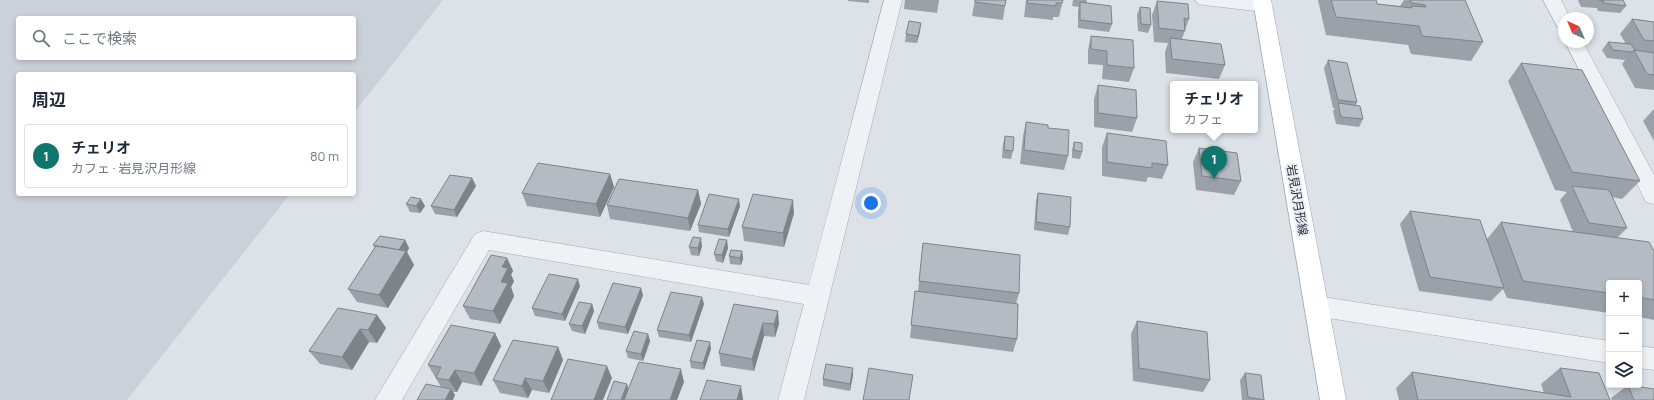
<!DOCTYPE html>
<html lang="ja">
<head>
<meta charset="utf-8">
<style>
  :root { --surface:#fff; --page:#f6f6f7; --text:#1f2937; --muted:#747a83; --line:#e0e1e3; --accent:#0f766e }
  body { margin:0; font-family:Manrope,"Noto Sans JP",sans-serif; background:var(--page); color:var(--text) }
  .controls { position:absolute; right:12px; bottom:12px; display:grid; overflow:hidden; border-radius:4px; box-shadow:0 2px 6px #0003 }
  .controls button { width:36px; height:36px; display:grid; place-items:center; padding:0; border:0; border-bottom:1px solid var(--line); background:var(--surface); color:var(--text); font:20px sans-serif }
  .compass { position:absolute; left:1558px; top:12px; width:36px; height:36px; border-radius:50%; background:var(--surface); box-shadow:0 2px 6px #0003; rotate:316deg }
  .you { position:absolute; left:871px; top:203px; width:14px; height:14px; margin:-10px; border:3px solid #fff; border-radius:50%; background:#1a73e8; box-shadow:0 0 0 6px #1a73e833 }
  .badge { display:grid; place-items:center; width:26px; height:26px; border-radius:50%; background:var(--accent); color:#fff; font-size:13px; font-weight:700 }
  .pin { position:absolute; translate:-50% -33px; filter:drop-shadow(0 1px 2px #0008) }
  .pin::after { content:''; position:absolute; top:21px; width:14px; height:12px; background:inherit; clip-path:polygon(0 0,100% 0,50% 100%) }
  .popup { position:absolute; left:1170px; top:81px; width:88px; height:52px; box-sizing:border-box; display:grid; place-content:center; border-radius:4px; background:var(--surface); filter:drop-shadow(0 1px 3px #0005); font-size:13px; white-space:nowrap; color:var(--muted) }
  .popup b { font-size:15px; color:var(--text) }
  .popup::after { content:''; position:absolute; left:50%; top:100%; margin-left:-8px; border:8px solid transparent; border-top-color:var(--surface) }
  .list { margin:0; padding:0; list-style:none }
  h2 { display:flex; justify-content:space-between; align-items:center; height:52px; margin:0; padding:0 16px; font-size:17px }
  h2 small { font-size:13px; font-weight:400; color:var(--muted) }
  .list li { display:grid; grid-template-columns:26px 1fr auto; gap:12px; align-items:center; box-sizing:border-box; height:64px; margin:0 8px 8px; padding:0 8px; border:1px solid var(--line); border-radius:4px }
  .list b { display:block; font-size:15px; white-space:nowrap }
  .list p { margin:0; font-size:13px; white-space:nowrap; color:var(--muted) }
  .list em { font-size:13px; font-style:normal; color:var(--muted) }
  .icon { flex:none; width:22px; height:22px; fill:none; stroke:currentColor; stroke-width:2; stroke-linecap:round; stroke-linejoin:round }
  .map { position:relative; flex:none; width:1654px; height:400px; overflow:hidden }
  .search { position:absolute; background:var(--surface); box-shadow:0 2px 6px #0003; left:16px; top:16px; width:340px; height:44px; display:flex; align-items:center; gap:10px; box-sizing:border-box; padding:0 14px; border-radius:4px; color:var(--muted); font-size:15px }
  .panel { position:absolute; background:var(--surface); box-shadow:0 2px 6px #0003; left:16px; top:72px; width:340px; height:124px; border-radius:4px }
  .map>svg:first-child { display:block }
  .built { fill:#cbd1d8; fill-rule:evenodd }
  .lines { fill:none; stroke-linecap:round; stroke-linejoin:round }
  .minor-casing { stroke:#a2a9b1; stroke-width:1 }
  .major-casing { stroke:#9ca7b2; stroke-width:1 }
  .minor { fill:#eff2f5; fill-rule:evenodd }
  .major { fill:#fff; fill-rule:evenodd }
  .wall { fill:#9ba1a8 }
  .shaded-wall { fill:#7e8388 }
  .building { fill:#b4bbc3; stroke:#7e8388 }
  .labels { text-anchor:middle; stroke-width:4; stroke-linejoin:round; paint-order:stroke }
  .street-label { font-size:12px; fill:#26313d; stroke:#ecf0f4 }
</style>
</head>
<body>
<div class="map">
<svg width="1654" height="400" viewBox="0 0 1654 400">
  <rect width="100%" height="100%" fill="#dce2e7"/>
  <path class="built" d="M0,0H443L354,113V74H18V194H290L127,400H0ZM18,18H354V58H18Z"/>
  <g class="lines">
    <defs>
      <g id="minor">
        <path d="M884,0H902L804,400H778L804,304L489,250L402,400H375L475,234L483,231L809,285Z"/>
        <path d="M1195,0H1259L1270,2L1273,6L1270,10L1264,12L1204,5L1198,4Z"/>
        <path d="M1543,0H1561L1570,18H1564V30L1558,28Z"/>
        <path d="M1565,42H1583L1654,175V204L1646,202L1643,196Z"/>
        <path d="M1316,296L1609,341V363L1316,316L1307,313L1304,306L1307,299Z"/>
        <path d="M1639,346L1654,348V370L1639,368Z"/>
      </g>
      <path id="major" d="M1253,0H1271L1346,400H1320Z"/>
    </defs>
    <use href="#minor" class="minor-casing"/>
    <use href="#major" class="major-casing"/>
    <use href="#minor" class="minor"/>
    <use href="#major" class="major"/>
  </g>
  <g class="wall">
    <path d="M848,0H869V3L848,1Z"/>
    <path d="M905,0H939L937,13L904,9Z"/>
    <path d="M975,0L1005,6L1003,20L972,16Z"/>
    <path d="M1026,0H1063L1059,17H1053V20L1024,17Z"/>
    <path d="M1073,0H1087L1086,3L1112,24L1109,32L1078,28V10L1079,7L1072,6Z"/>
    <path d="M1318,0H1376L1377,4L1400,6L1404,0H1465L1483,42L1471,61L1411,54L1408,45L1326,35Z"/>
    <path d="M1578,0H1623L1626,6L1620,13L1598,11L1597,8L1581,7Z"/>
    <path d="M1157,1L1189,19L1182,39L1225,65L1219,79L1166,73L1165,52L1168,43L1154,42L1152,15Z"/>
    <path d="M1140,7L1151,25L1148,33L1138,31L1137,15Z"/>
    <path d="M1632,19L1654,22V90L1635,88L1622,64L1625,60L1607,58L1602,50L1608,42L1626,44L1620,34Z"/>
    <path d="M920,31L917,43L905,42L906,34Z"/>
    <path d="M1091,36L1134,68L1129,82L1102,79L1103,65L1088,64V50Z"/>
    <path d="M1328,60L1357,102L1356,105L1363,119L1359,127L1336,124L1333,111L1335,108H1333L1324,68Z"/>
    <path d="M1521,63L1640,181L1622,199L1612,197L1627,228L1617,238L1654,251V320L1639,317V283H1609V313L1507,298L1503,289L1491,301L1419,291L1400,224L1410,211L1487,239L1501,222L1573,232L1560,200L1567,192L1555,190L1508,81Z"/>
    <path d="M1098,85L1137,118L1132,132L1094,127V99Z"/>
    <path d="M1654,109V141L1643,121Z"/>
    <path d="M1026,122L1048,128L1068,156L1064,170L1020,164L1023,136Z"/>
    <path d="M1107,133L1168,165L1162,179L1148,177L1146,182L1102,176V147Z"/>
    <path d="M1005,136L1013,151L1011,159L1002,158L1003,144Z"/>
    <path d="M1074,142L1082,152L1080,159L1072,158V150Z"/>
    <path d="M1199,148L1241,181L1234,195L1196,190L1193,162Z"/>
    <path d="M610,174L614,187L600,217L527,206L522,193Z"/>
    <path d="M472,178L476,186L457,217L435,214L431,206Z"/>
    <path d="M698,190L701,204L690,231L610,219L607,205Z"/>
    <path d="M1038,193L1070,227L1068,235L1034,230L1036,200Z"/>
    <path d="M406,204L425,206L420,213L410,212Z"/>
    <path d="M740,206L729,237L699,232L698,225Z"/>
    <path d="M794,213L784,247L744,241L742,227Z"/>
    <path d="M405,240L409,248L407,252L414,265L388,308L357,302L348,289L375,248L373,245Z"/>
    <path d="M923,243L1019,293L1016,304L1017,339L1013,352L910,338L915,291H918Z"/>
    <path d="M702,246L699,256L691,255L689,247Z"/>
    <path d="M728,248L723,263L716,261L714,254Z"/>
    <path d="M742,251L743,259L741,265L730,264L729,256Z"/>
    <path d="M507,258L513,271L511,275L514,281L511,287L514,296L500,324L470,319L463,306Z"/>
    <path d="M580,286L565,321L535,316L532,308Z"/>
    <path d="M643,295L628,334L599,329L597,322Z"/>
    <path d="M592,304L594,311L585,334L572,331L569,324Z"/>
    <path d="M704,304L691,342L659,337L657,330Z"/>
    <path d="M734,304L779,324L775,337L764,336L754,371L721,366L719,353Z"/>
    <path d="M377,315L386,328L377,343L369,342L352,370L320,364L309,351Z"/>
    <path d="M1137,321L1210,380L1203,392L1133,381L1131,334Z"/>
    <path d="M495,333L501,346L481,386L462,382L457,392H453L455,395L441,387L428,365Z"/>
    <path d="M648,334L650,341L643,361L628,358L626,351Z"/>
    <path d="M558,347L563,360L549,393L532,390L528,398L500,393L493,380Z"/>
    <path d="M711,349L704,370L691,368L690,361Z"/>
    <path d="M1560,368L1610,400H1399L1396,388L1412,372L1544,393L1541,384Z"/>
    <path d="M1245,373L1264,400H1242L1240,380Z"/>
    <path d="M853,375L850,391L823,386V379Z"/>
    <path d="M1628,385L1654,400H1612L1611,398Z"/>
  </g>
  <g class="shaded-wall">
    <path d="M921,23L920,31L917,43L918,36Z"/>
    <path d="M610,174L614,187L600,217L596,204Z"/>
    <path d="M472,178L476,186L457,217L454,210Z"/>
    <path d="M698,190L701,204L690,231L688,218Z"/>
    <path d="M421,199L425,206L420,213L416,206Z"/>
    <path d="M739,199L740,206L729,237L728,229Z"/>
    <path d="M793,200L794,213L784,247L783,233Z"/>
    <path d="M701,238L702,246L699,256L698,248Z"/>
    <path d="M405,240L409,248L407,252L414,265L388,308L379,295L399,250Z"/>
    <path d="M727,240L728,248L723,263L722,255Z"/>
    <path d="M742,251L743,259L741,265L740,258Z"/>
    <path d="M507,258L513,271L511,275L514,281L511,287L514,296L500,324L493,311L501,282L502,267Z"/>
    <path d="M578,279L580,286L565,321L562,314Z"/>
    <path d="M641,288L643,295L628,334L625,327Z"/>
    <path d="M702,297L704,304L691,342L689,335Z"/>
    <path d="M592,304L594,311L585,334L582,326Z"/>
    <path d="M778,311L779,324L775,337L774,324Z"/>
    <path d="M377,315L386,328L377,343L368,330Z"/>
    <path d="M763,323L764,336L754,371L752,359Z"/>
    <path d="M360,329L369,342L352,370L342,357Z"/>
    <path d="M495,333L501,346L481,386L474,373Z"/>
    <path d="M648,334L650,341L643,361L641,354Z"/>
    <path d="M710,342L711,349L704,370L703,363Z"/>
    <path d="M558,347L563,360L549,393L543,381Z"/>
    <path d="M607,366L612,378L603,400H594Z"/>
    <path d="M853,368V375L850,391V384Z"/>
    <path d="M681,369L684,382L677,400H670Z"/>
    <path d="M455,370L462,382L457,392L449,380Z"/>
    <path d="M525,378L532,390L528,398L522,386Z"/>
    <path d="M627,384L629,391L626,400H621Z"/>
    <path d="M741,386L743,399V400H737Z"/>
    <path d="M451,389L455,395L453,400H445Z"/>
  </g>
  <g class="building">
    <path d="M975,0H1006L1005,6L975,2Z"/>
    <path d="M1027,0H1063L1062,3H1056V6L1027,3Z"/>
    <path d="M1331,0H1376L1377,4L1412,8L1411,6L1426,7L1425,5L1411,3L1410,0H1465L1483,42L1422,36L1419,26L1336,17Z"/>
    <path d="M1599,0H1623L1626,6L1604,3L1603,0Z"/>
    <path d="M1157,1L1188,4L1189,19L1184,18L1185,31L1159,28Z"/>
    <path d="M1080,2L1111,6L1112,24L1080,20Z"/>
    <path d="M1140,7L1150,8L1151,25L1141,24Z"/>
    <path d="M1632,19L1654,22V41L1644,40Z"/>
    <path d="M909,21L921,23L918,36L906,34Z"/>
    <path d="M1091,36L1133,40L1134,68L1107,65V51L1091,49Z"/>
    <path d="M1170,38L1221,44L1225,65L1172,59Z"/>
    <path d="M1608,42L1631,44L1635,50H1634L1632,52L1613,50Z"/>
    <path d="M1634,50L1654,53V75L1647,74Z"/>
    <path d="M1328,60L1347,63L1357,102L1338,100Z"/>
    <path d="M1521,63L1582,70L1640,181L1572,172Z"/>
    <path d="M1098,85L1136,90L1137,118L1098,113Z"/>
    <path d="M1338,103L1360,106L1363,119L1341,117Z"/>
    <path d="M1026,122L1048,125V128L1069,130L1068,156L1024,150Z"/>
    <path d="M1107,133L1166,141L1168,165L1152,163V168L1107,162Z"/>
    <path d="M1005,136L1014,137L1013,151L1004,150Z"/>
    <path d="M1074,142L1082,143V152L1074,150Z"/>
    <path d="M1199,148L1237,153L1241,181L1202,176Z"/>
    <path d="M538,163L610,174L596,204L522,193Z"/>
    <path d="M450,175L472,178L454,210L431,206Z"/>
    <path d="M619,179L698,190L688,218L607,205Z"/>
    <path d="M1572,186L1609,190L1627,228L1589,223Z"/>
    <path d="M1038,193L1071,197L1070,227L1036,222Z"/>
    <path d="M709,194L739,199L728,229L698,225Z"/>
    <path d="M753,194L793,200L783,233L742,227Z"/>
    <path d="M411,197L421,199L416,206L406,204Z"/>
    <path d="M1410,211L1480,220L1504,288L1430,277Z"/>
    <path d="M1501,222L1649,242L1654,251V300L1639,297V283H1609V293L1523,281Z"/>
    <path d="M380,236L405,240L399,250L373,245Z"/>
    <path d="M693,237L701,238L698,248L689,247Z"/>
    <path d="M719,239L727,240L722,255L714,254Z"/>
    <path d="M923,243L1020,255L1019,293L919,281Z"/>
    <path d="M376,246L406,251L379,295L348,289Z"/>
    <path d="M731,250L742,251L740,258L729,256Z"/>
    <path d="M491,255L507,258L502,267L508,268L501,282L508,283L493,311L463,306Z"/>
    <path d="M549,274L578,279L562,314L532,308Z"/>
    <path d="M613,283L641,288L625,327L597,322Z"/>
    <path d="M915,291L1018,304L1017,339L911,325Z"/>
    <path d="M671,292L702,297L689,335L657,330Z"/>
    <path d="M579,302L592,304L582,326L569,324Z"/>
    <path d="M734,304L778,311L774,324L763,323L752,359L719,353Z"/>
    <path d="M338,308L377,315L368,330L360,329L342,357L309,351Z"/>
    <path d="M1137,321L1207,332L1210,380L1139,368Z"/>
    <path d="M451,325L495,333L474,373L455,370L449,380L436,378L441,367L428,365Z"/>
    <path d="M634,331L648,334L641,354L626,351Z"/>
    <path d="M513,340L558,347L543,381L525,378L522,386L493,380Z"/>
    <path d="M697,340L710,342L703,363L690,361Z"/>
    <path d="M568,359L607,366L594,400H551Z"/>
    <path d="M639,362L681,369L670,400H624Z"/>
    <path d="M826,364L853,368L850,384L823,379Z"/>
    <path d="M869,368L913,375L909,400H863Z"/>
    <path d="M1560,368L1599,373L1610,400H1418L1412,372L1571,397Z"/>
    <path d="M1245,373L1261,375L1264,400L1248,397Z"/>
    <path d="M707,380L741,386L737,400H700Z"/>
    <path d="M614,381L627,384L621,400H607Z"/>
    <path d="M426,384L451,389L445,400H417Z"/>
    <path d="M1628,385L1654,389V400H1634Z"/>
  </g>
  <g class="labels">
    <g class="street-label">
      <text transform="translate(1297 200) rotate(80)" y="4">岩見沢月形線</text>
    </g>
  </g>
</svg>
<div class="controls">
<button>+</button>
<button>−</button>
<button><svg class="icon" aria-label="layers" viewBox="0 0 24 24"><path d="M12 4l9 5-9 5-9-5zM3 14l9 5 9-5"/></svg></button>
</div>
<svg class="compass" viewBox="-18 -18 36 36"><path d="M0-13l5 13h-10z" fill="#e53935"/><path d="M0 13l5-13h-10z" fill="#747a83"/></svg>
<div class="you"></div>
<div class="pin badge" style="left:1214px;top:179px">1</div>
<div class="popup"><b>チェリオ</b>カフェ</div>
<div class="search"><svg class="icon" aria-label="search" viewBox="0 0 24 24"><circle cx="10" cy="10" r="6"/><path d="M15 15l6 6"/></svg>ここで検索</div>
<section class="panel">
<h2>周辺<small></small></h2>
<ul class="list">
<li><span class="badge">1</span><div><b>チェリオ</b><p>カフェ · 岩見沢月形線</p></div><em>80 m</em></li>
</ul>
</section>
</div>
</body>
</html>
